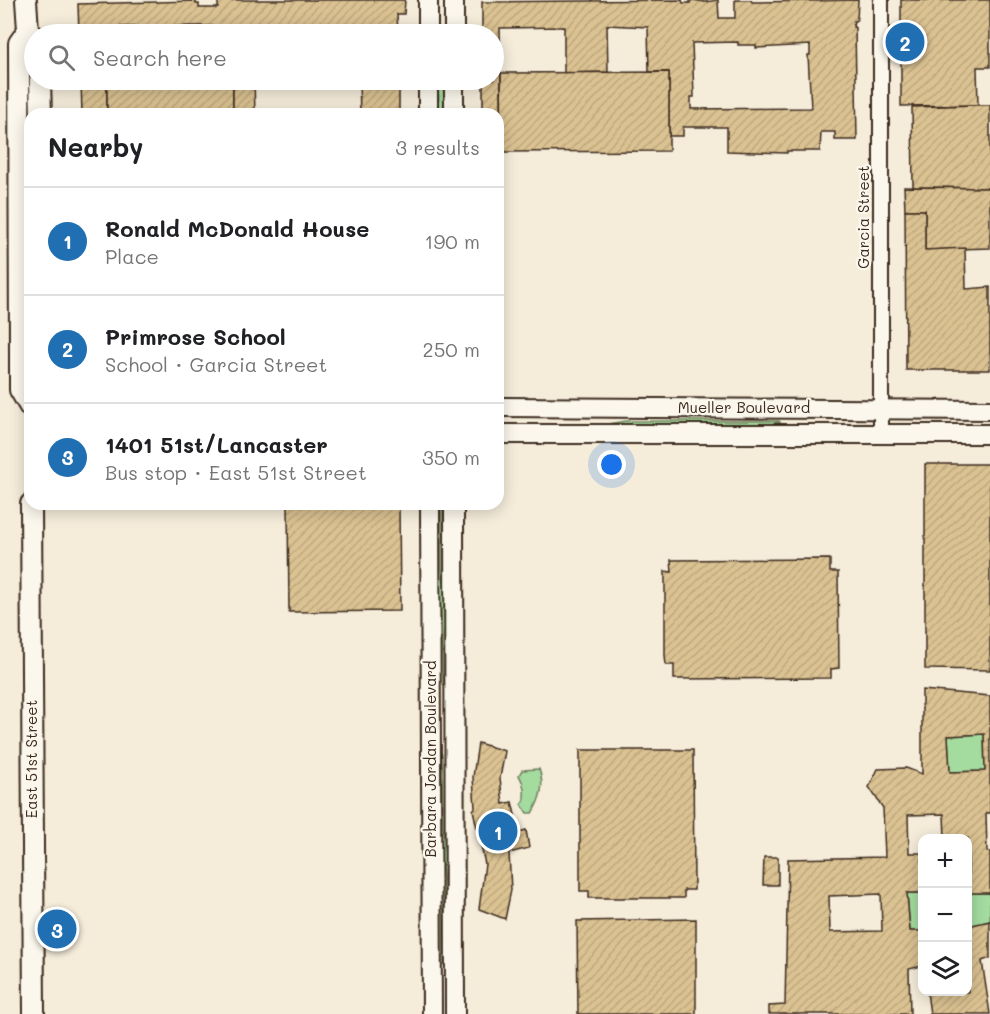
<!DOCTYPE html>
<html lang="en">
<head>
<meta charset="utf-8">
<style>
  :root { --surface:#fff; --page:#f6f6f6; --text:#202124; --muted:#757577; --line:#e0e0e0; --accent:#1f6fb2 }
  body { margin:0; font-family:Mali,sans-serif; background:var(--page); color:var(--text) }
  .controls { position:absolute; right:18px; bottom:18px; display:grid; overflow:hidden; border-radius:12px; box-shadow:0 3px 15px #0003 }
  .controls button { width:54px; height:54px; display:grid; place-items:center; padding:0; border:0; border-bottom:2px solid var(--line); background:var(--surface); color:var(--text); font:30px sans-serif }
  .you { position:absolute; left:612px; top:465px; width:21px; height:21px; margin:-15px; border:4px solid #fff; border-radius:50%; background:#1a73e8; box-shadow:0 0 0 9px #1a73e833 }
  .badge { display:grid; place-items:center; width:39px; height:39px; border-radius:50%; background:var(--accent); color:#fff; font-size:20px; font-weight:700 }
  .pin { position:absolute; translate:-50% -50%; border:3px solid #fff; box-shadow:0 2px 6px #0006 }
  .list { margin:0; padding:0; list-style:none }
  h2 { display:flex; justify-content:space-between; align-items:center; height:78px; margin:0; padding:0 24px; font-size:26px }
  h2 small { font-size:20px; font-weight:400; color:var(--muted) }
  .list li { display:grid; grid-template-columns:39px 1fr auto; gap:18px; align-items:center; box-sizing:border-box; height:108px; padding:0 24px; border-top:2px solid var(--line) }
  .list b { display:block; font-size:22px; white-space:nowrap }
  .list p { margin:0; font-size:20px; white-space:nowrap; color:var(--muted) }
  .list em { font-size:20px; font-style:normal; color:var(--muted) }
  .icon { flex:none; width:33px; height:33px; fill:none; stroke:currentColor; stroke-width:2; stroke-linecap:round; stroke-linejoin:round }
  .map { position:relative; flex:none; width:990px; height:1014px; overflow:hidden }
  .search { position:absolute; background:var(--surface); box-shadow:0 3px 15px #0003; left:24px; top:24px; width:480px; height:66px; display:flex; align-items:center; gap:15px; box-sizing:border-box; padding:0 21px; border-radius:33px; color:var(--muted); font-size:22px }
  .panel { position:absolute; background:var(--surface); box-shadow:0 3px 15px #0003; left:24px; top:108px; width:480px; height:402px; border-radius:18px }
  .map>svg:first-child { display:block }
  .grass { fill:url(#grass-tufts); stroke:#70825e; stroke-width:1.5 }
  .green { fill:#a4db9f; stroke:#70825e; stroke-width:1.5 }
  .building { fill:url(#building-hatch); stroke:#3b2a1e; stroke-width:1.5; fill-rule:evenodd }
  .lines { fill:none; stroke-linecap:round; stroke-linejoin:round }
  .minor-casing { stroke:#3b2a1e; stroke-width:18 }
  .tertiary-casing { stroke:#3b2a1e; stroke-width:22 }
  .secondary-casing { stroke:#3b2a1e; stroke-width:24 }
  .minor { stroke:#fbf7ec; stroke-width:14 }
  .tertiary { stroke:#fbf7ec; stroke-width:18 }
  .secondary { stroke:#fbf7ec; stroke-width:20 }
  .labels { text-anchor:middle; stroke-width:4.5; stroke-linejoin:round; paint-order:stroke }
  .street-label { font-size:15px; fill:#3b2a1e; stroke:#fbf7ec }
</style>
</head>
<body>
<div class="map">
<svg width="990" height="1014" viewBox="0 0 990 1014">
  <defs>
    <pattern id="grass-tufts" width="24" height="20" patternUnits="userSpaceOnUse" patternTransform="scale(1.5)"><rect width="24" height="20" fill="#a4db9f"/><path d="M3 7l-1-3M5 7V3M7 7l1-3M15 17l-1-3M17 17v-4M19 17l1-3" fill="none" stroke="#8ebc88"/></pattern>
    <pattern id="building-hatch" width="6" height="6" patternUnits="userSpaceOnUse" patternTransform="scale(1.5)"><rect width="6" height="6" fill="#dbc292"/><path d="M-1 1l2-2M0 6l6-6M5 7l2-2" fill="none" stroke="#bda77d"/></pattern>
  </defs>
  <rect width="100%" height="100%" fill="#f5ecda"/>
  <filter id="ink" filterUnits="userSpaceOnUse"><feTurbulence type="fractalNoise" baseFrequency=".0167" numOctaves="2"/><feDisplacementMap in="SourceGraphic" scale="12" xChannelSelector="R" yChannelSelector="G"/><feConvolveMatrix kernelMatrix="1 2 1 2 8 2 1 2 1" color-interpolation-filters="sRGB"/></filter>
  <g filter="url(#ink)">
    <g class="grass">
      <path d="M436,80H443L446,114H436Z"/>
      <path d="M626,421H779L780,422L749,428L594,426Z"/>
      <path d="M437,504H442V568L446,599V687L443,684C442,624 438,564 437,504Z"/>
      <path d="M439,751L442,754L443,828L447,859L446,967L444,965L443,874L438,828Z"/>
    </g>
    <g class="green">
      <path d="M984,734L985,771L950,772L948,736Z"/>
      <path d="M539,769C545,785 541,799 532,813H527L522,805C526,795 525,785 519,775L522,770Z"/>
      <path d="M907,893H922V931H910Z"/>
      <path d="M968,893H990V921L968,926Z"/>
    </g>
    <g class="building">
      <path d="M218,0H405L404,14H397L398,34H232V26H209L106,27L107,34H79L78,4L196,1V4H199V8H218Z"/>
      <path d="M682,0L683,3H690V1L693,0L705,2L718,0L719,18H735V0H751L752,2H759L858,0L857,20L854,21L853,27H855L857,140H835V132H821L820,151H787V153L727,151V127H683V136H669V72H649L648,27L607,25L608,72L564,73V27L500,28L502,152H498V114H483V80H494V34H482V2ZM738,42V45H756V48L810,45V55H808L811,108L691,109V97H694L692,43Z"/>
      <path d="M901,0H990V67H977L978,105L901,106Z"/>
      <path d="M669,72V151L502,152L501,73Z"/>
      <path d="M81,80H107V114H82Z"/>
      <rect x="107" y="80" width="126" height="34"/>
      <path d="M233,80H254L255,114H233Z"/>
      <path d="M359,80H399V114H360Z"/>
      <path d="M978,105H990V188L913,187L912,107Z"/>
      <path d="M904,187L990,188V248L925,250V210H905Z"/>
      <path d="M905,210H925V250L965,248L966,289L990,287V370H906Z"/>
      <path d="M925,464H990V670L925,669Z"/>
      <path d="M288,504H399L400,611L289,612Z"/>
      <path d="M830,559V572H838L839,668L831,669V678L674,679V665H666L665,655V571L672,572L671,560Z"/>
      <path d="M922,690L990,696V813H986L987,852H990V893H968V838H945L944,814L908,815L909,853H922V893H907L910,931H922V966L909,969L910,1014H769V1006L785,1005L788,859L885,857L883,808L869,787L878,769L906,768L922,774ZM984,734L985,771L950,772L948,736ZM881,894L882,931L830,932L829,896Z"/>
      <path d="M478,743L505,751L500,778L503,804L512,802L519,832L526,830L529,848L509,853L511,890L505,919L479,909L485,864L473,810L475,808L473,777Z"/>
      <path d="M580,750H693L694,890H684V898H589V891H580Z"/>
      <path d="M764,857H778V885H763Z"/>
      <path d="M696,919V1014H578L577,921Z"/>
      <path d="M990,921V958L982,961L990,1014H930L927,992H968V926Z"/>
    </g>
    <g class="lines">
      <defs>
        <path id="minor" d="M881,0V434"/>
        <g id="tertiary">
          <path d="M428,0V34"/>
          <path d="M454,34V0"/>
          <path d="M428,80V114"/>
          <path d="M454,80V114"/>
          <path d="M498,407L990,410"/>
          <path d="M498,434H990"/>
          <path d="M430,504L432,1014"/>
          <path d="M454,504L455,1014"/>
        </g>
        <g id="secondary">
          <path d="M26,0L28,30L34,36"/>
          <path d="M28,30L19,43L20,354V390L30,407"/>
          <path d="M40,80L41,114"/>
          <path d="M31,504L34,1014"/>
        </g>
      </defs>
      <use href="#minor" class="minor-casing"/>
      <use href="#tertiary" class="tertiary-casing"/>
      <use href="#secondary" class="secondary-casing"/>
      <use href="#minor" class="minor"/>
      <use href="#tertiary" class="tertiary"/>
      <use href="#secondary" class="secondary"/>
    </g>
  </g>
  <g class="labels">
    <g class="street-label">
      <text transform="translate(864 217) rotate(-90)" y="5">Garcia Street</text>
      <text x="744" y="413">Mueller Boulevard</text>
      <text transform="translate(32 759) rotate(-90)" y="5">East 51st Street</text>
      <text transform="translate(431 759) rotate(-90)" y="5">Barbara Jordan Boulevard</text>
    </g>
  </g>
</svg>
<div class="controls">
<button>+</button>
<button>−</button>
<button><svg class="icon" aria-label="layers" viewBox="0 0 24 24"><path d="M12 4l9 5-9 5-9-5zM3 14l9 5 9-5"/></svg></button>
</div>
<div class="you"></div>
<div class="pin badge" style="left:498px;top:831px">1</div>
<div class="pin badge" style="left:905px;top:42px">2</div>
<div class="pin badge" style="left:57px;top:929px">3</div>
<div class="search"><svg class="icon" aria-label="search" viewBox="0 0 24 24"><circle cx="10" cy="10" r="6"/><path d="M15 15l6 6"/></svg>Search here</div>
<section class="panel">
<h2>Nearby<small>3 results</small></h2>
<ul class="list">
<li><span class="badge">1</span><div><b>Ronald McDonald House</b><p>Place</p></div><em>190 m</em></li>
<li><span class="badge">2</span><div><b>Primrose School</b><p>School · Garcia Street</p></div><em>250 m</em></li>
<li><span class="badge">3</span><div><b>1401 51st/Lancaster</b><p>Bus stop · East 51st Street</p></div><em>350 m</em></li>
</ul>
</section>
</div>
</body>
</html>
